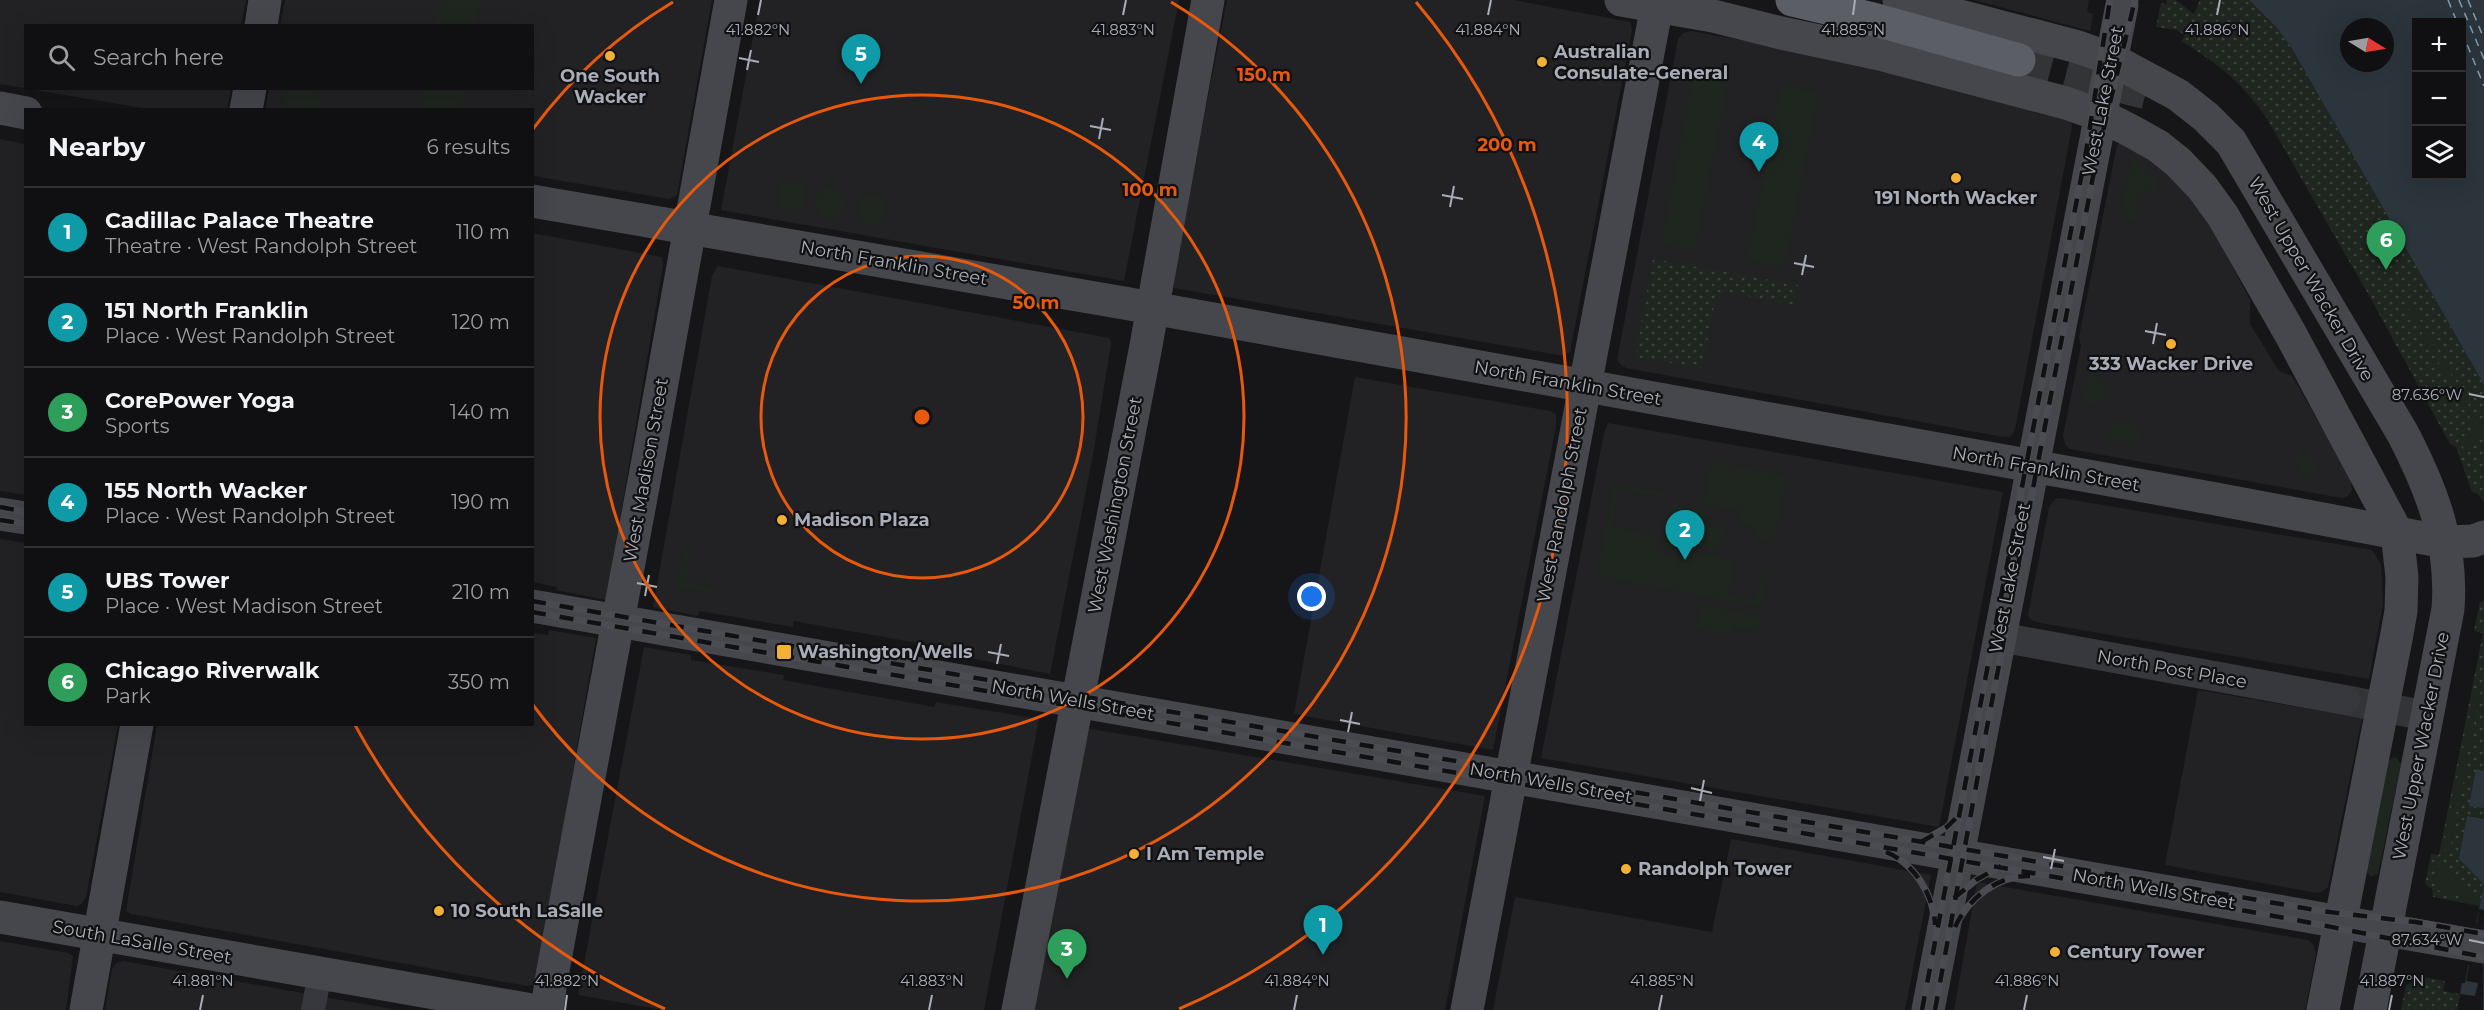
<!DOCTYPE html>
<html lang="en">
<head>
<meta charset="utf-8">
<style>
  :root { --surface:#101012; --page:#19191b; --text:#f1f3f6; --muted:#9c9d9f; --line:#303032; --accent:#7c3aed }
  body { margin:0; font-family:Montserrat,sans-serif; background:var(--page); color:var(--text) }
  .controls { position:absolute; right:18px; top:18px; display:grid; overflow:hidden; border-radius:0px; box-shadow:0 6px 24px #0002 }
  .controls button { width:54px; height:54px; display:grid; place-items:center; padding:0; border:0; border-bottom:2px solid var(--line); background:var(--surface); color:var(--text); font:30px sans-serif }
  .compass { position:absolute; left:2340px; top:18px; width:54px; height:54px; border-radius:50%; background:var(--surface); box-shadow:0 6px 24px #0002; rotate:101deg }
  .you { position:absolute; left:1312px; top:597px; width:21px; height:21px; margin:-15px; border:4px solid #fff; border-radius:50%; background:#1a73e8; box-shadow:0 0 0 9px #1a73e833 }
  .badge { display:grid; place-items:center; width:39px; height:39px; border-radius:50%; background:var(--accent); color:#fff; font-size:20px; font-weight:700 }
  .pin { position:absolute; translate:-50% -50px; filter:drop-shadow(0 2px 3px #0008) }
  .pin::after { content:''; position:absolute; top:32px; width:21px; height:18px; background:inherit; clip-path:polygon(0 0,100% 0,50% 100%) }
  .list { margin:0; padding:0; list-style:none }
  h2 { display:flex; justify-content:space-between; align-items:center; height:78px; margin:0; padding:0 24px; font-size:26px }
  h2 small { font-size:20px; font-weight:400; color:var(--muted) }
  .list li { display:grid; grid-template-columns:39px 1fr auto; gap:18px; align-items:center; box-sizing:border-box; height:90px; padding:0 24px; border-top:2px solid var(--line) }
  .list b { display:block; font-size:22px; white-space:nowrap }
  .list p { margin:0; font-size:20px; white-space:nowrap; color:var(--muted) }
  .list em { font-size:20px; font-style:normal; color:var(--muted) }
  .icon { flex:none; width:33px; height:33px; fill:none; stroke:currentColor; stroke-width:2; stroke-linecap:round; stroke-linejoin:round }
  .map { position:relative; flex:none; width:2484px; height:1010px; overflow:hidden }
  .search { position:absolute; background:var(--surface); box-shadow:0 6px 24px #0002; left:24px; top:24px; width:510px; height:66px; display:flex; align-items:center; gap:15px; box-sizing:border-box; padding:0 21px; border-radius:0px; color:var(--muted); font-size:22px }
  .panel { position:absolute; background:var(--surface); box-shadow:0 6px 24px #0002; left:24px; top:108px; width:510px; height:618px; border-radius:0px }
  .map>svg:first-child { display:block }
  .built { fill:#222225 }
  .park { fill:url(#park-dots) }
  .garden { fill:#1e261f }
  .water { fill:#2c353c; fill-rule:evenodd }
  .pier { fill:#161618 }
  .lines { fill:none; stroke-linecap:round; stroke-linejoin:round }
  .ferry { stroke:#7f9bb3; stroke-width:1.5; stroke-dasharray:8 6; stroke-linecap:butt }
  .tertiary-tunnel { stroke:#333438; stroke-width:30; stroke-dasharray:30 15; stroke-linecap:butt }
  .trunk-tunnel { stroke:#333438; stroke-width:33; stroke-dasharray:33 16; stroke-linecap:butt }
  .minor { stroke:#37383d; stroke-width:24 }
  .tertiary { stroke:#37383d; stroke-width:30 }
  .secondary { stroke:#45474d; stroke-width:33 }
  .trunk { stroke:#5b5e65; stroke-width:33 }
  .rail-casing { stroke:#4a4c52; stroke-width:7 }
  .rail { stroke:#111113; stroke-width:4.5; stroke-dasharray:14; stroke-linecap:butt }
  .ticks { fill:none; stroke:#a8adb8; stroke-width:2 }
  .ring { fill:none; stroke:#e8590c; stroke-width:3 }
  .poi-dot { fill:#f2b134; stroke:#111113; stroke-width:2 }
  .labels { text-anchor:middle; stroke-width:4.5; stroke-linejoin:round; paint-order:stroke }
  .poi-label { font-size:18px; font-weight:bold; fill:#a8adb8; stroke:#111113; text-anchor:start }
  .street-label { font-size:18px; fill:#a8adb8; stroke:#111113 }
  .ticks-label { font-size:15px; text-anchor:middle; fill:#a8adb8; stroke:#111113; stroke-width:4.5; stroke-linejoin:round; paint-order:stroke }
  .centre { fill:#e8590c; stroke:#111113; stroke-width:3 }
  .ring-label { font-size:18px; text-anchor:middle; font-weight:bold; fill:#e8590c; stroke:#111113; stroke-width:4.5; stroke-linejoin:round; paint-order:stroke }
</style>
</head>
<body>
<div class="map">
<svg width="2484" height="1010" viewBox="0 0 2484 1010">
  <defs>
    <pattern id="park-dots" width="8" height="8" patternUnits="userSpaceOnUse" patternTransform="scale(1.5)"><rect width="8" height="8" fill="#1e261f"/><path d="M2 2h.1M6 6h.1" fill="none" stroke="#3c433d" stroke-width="1.8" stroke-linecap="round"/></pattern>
  </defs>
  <rect width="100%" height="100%" fill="#161618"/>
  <g class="built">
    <path d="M0,0H246L241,25L26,26L25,88L0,84Z"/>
    <path d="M285,0H712L677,195L669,199L533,176L532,110H265L269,89L532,88V26L280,25Z"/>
    <path d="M760,0H1179L1124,281L721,210Z"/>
    <path d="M1227,0H1514L1630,22L1632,30L1570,352L1565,355H1558L1174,288L1172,281Z"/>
    <path d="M1974,0H2089L2087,12L2093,14L2090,31Z"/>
    <path d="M1691,31L1865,63L2071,120L2072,127L2015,430L2010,437H2003L1626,368L1621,365L1617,360L1678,39L1683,33Z"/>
    <path d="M28,89H231L227,110L149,109Z"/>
    <path d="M0,139L25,144V495L0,491Z"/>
    <path d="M2121,143L2130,146L2170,174L2193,200L2214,231L2250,300V324L2279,371L2292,376L2341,461L2350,478L2352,490L2348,496L2342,498L2069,449L2065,444L2063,436L2081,346L2079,337L2117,145Z"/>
    <path d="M532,233L662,257L663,266L606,600L556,590L557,587L533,582Z"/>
    <path d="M718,266L1110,338L1111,344L1093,455L1050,674L945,653V648L794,621L793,627L700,611L698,616L653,607L712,276Z"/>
    <path d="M1355,377L1550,411L1556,414V426L1493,750L1294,714Z"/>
    <path d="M1608,423L2003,492L1939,827L1541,758L1604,433Z"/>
    <path d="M2061,498L2372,550L2381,564L2383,604L2369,679L2040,623L2031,620L2028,615L2049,507L2055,499Z"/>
    <path d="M0,539L25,543L26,724L118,725L86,897L82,904L76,906L0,892Z"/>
    <path d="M549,630L596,638L537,978L533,985L527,986L131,914L126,911L157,725L532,724L533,633L548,635Z"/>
    <path d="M644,647L691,655V660L784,675L783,680L934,707L936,702L1039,719L984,1010H663L578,995Z"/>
    <path d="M2198,690L2362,718L2328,887L2322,892L2317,893L2165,865Z"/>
    <path d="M1086,728L1485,796L1445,1010H1033Z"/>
    <path d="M1731,839L1931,875L1905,1010H1493L1515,897L1712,932Z"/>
    <path d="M1977,882L2308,940L2314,945L2316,955L2305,1010H1954Z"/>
    <path d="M0,941L68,953L73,956L66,1010H0Z"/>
    <path d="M123,961L308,994L305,1010H105L112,969L116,963Z"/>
    <path d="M323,997L399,1010H321Z"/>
  </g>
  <g class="park">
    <path d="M2167,0H2176L2194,14L2200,0H2249L2277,28L2291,47L2484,385V502L2478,494L2472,492L2456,447L2450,444L2371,299L2266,117C2240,81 2219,64 2181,41L2185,35L2176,30L2156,27L2161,3L2166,4Z"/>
    <path d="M1653,259L1798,285L1794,305L1726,292L1716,296L1702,368L1635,357Z"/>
    <path d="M2484,601V819L2476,855L2484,862L2483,1010H2401L2406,985L2415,982L2418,976L2445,981L2443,991L2460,994L2462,983H2465L2479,906L2433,897L2432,889L2425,884L2431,854L2439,855L2483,633L2474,631L2480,602Z"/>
  </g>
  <g class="garden">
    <path d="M442,0H481L476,25H435Z"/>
    <path d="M1694,71L1729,76L1695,250L1661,244Z"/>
    <path d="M1781,85L1819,93L1785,267L1747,261Z"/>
    <path d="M289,88L300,90L316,89L324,109H284C282,102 282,93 289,88Z"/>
    <path d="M425,89H465L461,109H422Z"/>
    <path d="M2132,158L2152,174L2159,186L2153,195L2148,188L2134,210L2141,215L2136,222L2120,214Z"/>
    <circle cx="792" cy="196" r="15"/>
    <circle cx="830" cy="203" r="15"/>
    <circle cx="872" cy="210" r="15"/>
    <path d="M2409,301L2484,432L2467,454L2457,436L2468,438L2472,435L2474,425L2405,303Z"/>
    <path d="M2091,367L2107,384L2104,401L2083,405Z"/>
    <path d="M2116,421L2122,424H2136L2144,445L2103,437Z"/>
    <path d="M2308,453L2322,478L2298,473L2296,457Z"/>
    <path d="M1712,461L1787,476L1774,542L1756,539L1758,528L1740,525L1742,511L1703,504Z"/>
    <path d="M1614,484L1667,493L1666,498L1619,489L1613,526L1658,536L1656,551L1691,558L1693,552L1735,560L1729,595L1756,600L1761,575L1757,573L1759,567L1769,570L1761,607L1597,576Z"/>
    <path d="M1672,503L1707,510L1704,523L1725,527L1720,551L1692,546L1690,553L1663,547Z"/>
    <path d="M683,552L691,553L686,582L717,588L716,594L677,587Z"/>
    <path d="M1701,605L1760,616L1757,631L1733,627L1731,635L1696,628Z"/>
    <path d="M2482,687L2474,719L2475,720L2465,765L2467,766L2459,804H2457L2455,812L2457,813L2449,854L2443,848L2475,689Z"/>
    <path d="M2396,757L2401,764L2378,874L2371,877L2366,871L2388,760Z"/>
    <path d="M2438,865L2480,904L2479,906L2459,902L2460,895L2440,892L2435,883Z"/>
  </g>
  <g class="water">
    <path d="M2249,0H2484V385L2291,47L2277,28ZM2416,22H2462V176H2416ZM2349,27H2385V63H2349Z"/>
    <path d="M2476,769L2484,771V808L2469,806Z"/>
    <path d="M2467,816L2484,819V1010H2457L2462,983H2465L2484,884L2459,859Z"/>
  </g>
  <path class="pier" d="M2479,909L2484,910L2483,1010H2457L2460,994L2475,996L2478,983L2466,981L2469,965L2466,964L2474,923H2477Z"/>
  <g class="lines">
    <g class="ferry">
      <path d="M2448,0L2457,22"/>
      <path d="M2459,0L2484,59"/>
      <path d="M2468,0L2484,39"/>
      <path d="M2462,32L2484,86"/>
    </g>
    <path class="tertiary-tunnel" d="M2345,700L2417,714"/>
    <path class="trunk-tunnel" d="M2019,60L2158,96"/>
    <path class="minor" d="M313,1010L320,973"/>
    <path class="tertiary" d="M1999,637L2345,700"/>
    <g class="secondary">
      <path d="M1621,0L1713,16L1781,33L1880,54L2066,103L2100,115L2133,132L2158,146L2178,162L2202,187L2223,216L2290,333L2397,533L2402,577L2401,611L2396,639L2323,1010"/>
      <path d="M1899,0L2078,47L2111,59L2178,95L2206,117L2231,142L2403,434C2432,490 2453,544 2448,609L2370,1010"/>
      <path d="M261,26L265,0"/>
      <path d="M0,108L26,113"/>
      <path d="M246,110L250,88"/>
      <path d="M532,201L1124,303L2216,499L2445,542L2473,541L2484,537"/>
      <path d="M0,514L26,518"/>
      <path d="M532,606L2484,947"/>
      <path d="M0,917L532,1010"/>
      <path d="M86,1010L137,724"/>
      <path d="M547,1010L551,981L651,444L731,0"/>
      <path d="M1018,1010L1145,351L1208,0"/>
      <path d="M1467,1010L1658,0"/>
      <path d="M1928,1010L2122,5"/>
    </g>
    <path class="trunk" d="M1792,0L1869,18L2019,60"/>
    <defs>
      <g id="rail">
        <path d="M0,507L26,512"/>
        <path d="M0,520L26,524"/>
        <path d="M532,601L2321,911L2415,922L2484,934"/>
        <path d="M532,612L2055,877L2291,919L2484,957"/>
        <path d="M1921,842L1947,827L1960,814"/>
        <path d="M1886,852C1914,863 1934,895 1935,925"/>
        <path d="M1954,898L1976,880L2001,866"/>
        <path d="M1955,927C1968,899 1997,875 2030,876"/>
        <path d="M1922,1010L2086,152L2110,0"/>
        <path d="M1935,1010L1983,748L2097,156L2135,0"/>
      </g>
    </defs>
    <use href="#rail" class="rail-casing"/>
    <use href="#rail" class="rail"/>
  </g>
  <path class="ticks" d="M758,15L761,0M1123,15L1126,0M1488,15L1491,0M1853,15L1855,0M2217,15L2220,0M739,58L759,62M747,70L751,50M1090,126L1111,130M1099,139L1103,118M1442,195L1463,199M1450,207L1454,186M1794,263L1814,267M1802,275L1806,255M2145,331L2166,335M2153,344L2157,323M2469,394L2484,397M637,583L657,587M645,596L649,575M988,652L1009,656M997,664L1001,644M1340,720L1360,724M1348,732L1352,712M1691,788L1712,793M1700,801L1704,780M2043,857L2064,861M2051,869L2055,849M2469,940L2484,943M200,1010L203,995M565,1010L567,995M929,1010L932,995M1294,1010L1297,995M1659,1010L1662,995M2024,1010L2027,995M2389,1010L2392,995"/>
  <g class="ring">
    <circle cx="922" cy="417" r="161"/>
    <circle cx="922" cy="417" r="322"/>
    <path d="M533 129A484 484 0 0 1 673 2M1171 2A484 484 0 1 1 533 705"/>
    <path d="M665 1009A645 645 0 0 1 355 725M1416 2A645 645 0 0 1 1179 1009"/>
  </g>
  <g class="poi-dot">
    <circle cx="610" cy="56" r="6"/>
    <circle cx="1542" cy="62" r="6"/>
    <circle cx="1956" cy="178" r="6"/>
    <circle cx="2171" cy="344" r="6"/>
    <circle cx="782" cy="520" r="6"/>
    <rect x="776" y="644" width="16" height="16" rx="3"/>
    <circle cx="1134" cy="854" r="6"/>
    <circle cx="1626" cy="869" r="6"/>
    <circle cx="439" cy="911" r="6"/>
    <circle cx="2055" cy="952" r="6"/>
  </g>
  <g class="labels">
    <g class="poi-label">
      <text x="1554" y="58">Australian<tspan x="1554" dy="21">Consulate-General</tspan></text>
      <text x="610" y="82" text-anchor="middle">One South<tspan x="610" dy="21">Wacker</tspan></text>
      <text x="1956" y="204" text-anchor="middle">191 North Wacker</text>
      <text x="2171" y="370" text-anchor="middle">333 Wacker Drive</text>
      <text x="794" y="526">Madison Plaza</text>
      <text x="798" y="658">Washington/Wells</text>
      <text x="1146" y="860">I Am Temple</text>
      <text x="1638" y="875">Randolph Tower</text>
      <text x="451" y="917">10 South LaSalle</text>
      <text x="2067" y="958">Century Tower</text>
    </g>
    <g class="street-label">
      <text transform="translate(2103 101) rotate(-79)" y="6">West Lake Street</text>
      <text transform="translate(894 263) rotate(10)" y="6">North Franklin Street</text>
      <text transform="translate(2311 279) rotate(60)" y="6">West Upper Wacker Drive</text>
      <text transform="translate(1568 383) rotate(10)" y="6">North Franklin Street</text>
      <text transform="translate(2046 469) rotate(10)" y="6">North Franklin Street</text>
      <text transform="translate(646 470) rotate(-80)" y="6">West Madison Street</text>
      <text transform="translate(1115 505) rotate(-79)" y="6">West Washington Street</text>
      <text transform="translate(1562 505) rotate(-79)" y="6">West Randolph Street</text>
      <text transform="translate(2010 578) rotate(-79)" y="6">West Lake Street</text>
      <text transform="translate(2172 669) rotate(10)" y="6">North Post Place</text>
      <text transform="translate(1073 700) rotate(10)" y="6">North Wells Street</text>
      <text transform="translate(2421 746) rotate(-79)" y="6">West Upper Wacker Drive</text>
      <text transform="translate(1551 783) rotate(10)" y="6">North Wells Street</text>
      <text transform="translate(2154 889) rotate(10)" y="6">North Wells Street</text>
      <text transform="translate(142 942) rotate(10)" y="6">South LaSalle Street</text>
    </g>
  </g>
  <g class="ticks-label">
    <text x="758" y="35">41.882°N</text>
    <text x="1123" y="35">41.883°N</text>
    <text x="1488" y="35">41.884°N</text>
    <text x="1853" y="35">41.885°N</text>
    <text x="2217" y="35">41.886°N</text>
    <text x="2427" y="400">87.636°W</text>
    <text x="2427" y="945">87.634°W</text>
    <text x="203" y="986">41.881°N</text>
    <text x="567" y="986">41.882°N</text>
    <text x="932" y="986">41.883°N</text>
    <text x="1297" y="986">41.884°N</text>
    <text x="1662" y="986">41.885°N</text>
    <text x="2027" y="986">41.886°N</text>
    <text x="2392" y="986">41.887°N</text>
  </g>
  <circle cx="922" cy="417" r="9" class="centre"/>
  <g class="ring-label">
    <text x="1264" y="81">150 m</text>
    <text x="1507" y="151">200 m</text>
    <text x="1150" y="196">100 m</text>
    <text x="1036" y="309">50 m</text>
  </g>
</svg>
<div class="controls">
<button>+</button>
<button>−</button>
<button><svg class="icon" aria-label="layers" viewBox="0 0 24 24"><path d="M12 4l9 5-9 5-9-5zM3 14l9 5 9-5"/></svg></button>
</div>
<svg class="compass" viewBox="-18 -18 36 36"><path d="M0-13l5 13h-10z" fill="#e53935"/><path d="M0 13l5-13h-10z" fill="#9c9d9f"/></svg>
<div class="you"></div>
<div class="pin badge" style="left:1323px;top:955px;background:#0f9aa8">1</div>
<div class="pin badge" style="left:1685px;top:560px;background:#0f9aa8">2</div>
<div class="pin badge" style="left:1067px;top:979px;background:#2e9e5b">3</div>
<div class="pin badge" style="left:1759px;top:172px;background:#0f9aa8">4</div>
<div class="pin badge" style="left:861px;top:84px;background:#0f9aa8">5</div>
<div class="pin badge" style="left:2386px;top:270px;background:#2e9e5b">6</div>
<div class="search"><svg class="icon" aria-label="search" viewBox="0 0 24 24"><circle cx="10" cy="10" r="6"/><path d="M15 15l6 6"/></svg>Search here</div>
<section class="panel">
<h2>Nearby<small>6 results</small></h2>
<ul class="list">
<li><span class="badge" style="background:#0f9aa8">1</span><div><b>Cadillac Palace Theatre</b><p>Theatre · West Randolph Street</p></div><em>110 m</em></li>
<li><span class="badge" style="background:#0f9aa8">2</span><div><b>151 North Franklin</b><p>Place · West Randolph Street</p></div><em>120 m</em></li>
<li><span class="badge" style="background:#2e9e5b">3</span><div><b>CorePower Yoga</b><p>Sports</p></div><em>140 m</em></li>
<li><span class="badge" style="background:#0f9aa8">4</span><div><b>155 North Wacker</b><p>Place · West Randolph Street</p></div><em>190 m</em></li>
<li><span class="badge" style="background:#0f9aa8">5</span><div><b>UBS Tower</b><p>Place · West Madison Street</p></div><em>210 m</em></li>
<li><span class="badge" style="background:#2e9e5b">6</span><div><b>Chicago Riverwalk</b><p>Park</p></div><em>350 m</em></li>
</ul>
</section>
</div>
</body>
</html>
